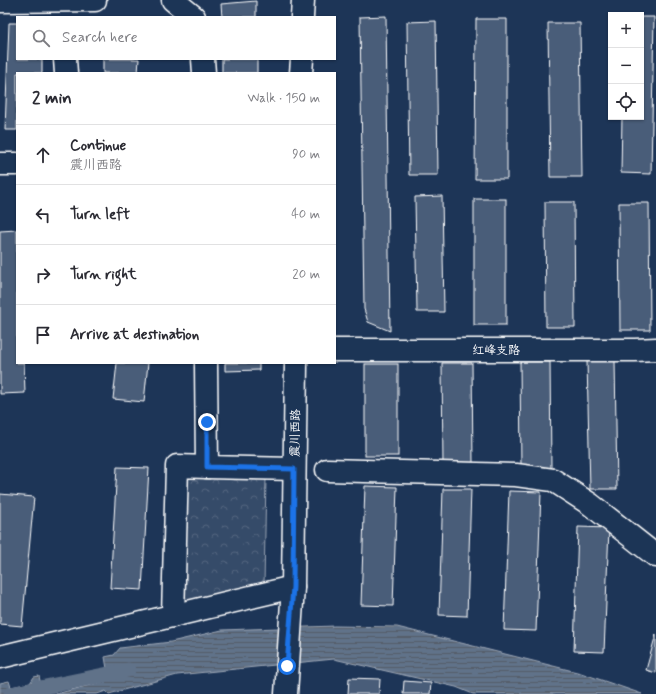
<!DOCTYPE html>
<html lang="en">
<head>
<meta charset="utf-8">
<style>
  :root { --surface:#fff; --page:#f2f2f3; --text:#2b2b33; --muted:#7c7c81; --line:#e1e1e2 }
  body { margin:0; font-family:Mynerve,"LXGW WenKai TC",sans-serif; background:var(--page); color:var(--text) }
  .controls { position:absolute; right:12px; top:12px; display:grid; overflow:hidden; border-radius:0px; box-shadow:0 1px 3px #0004 }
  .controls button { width:36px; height:36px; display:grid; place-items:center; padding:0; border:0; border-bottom:1px solid var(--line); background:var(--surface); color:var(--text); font:20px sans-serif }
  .stop { position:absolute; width:12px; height:12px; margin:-9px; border:3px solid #1a73e8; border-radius:50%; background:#fff }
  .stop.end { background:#1a73e8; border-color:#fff; box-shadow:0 1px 4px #0008 }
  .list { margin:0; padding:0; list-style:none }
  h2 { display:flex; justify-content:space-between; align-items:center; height:52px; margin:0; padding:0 16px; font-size:17px }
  h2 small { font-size:13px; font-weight:400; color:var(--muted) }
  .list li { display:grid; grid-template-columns:26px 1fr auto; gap:12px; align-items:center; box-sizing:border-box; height:60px; padding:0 16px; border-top:1px solid var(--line) }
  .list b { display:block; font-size:15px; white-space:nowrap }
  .list p { margin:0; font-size:13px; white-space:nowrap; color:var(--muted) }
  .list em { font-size:13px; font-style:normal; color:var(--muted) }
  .icon { flex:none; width:22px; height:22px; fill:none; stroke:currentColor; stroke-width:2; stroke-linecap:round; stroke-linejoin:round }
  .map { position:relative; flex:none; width:656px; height:694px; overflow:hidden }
  .search { position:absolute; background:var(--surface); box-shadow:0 1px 3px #0004; left:16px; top:16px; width:320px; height:44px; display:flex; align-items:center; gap:10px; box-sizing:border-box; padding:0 14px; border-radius:0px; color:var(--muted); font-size:15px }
  .panel { position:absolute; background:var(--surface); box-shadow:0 1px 3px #0004; left:16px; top:72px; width:320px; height:292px; border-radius:0px }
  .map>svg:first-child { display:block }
  .forest { fill:url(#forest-crowns); stroke:#9aa5b4 }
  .water { fill:url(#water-rules); stroke:#a0aab8 }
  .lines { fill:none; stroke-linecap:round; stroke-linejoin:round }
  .canal { stroke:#617289; stroke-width:15 }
  .building { fill:#4a5d79; stroke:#fff }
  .minor-casing { stroke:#fff; stroke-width:25 }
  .minor { stroke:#1d3557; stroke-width:22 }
  .route { stroke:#1a73e8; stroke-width:5 }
  .labels { text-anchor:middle; stroke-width:3; stroke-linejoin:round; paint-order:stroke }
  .street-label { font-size:12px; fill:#fff; stroke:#1d3557 }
</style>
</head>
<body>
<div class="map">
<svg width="656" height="694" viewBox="0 0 656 694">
  <defs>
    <pattern id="forest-crowns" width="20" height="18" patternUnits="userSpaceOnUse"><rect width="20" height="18" fill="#364b69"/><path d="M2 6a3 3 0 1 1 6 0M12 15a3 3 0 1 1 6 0" fill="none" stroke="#546680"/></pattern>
    <pattern id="water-rules" width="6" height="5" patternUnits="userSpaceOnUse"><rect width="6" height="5" fill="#617289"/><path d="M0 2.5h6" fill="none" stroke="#555d67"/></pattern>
  </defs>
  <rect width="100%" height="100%" fill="#1d3557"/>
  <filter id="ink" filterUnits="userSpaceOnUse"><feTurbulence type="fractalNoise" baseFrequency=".025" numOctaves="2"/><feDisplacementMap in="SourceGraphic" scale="8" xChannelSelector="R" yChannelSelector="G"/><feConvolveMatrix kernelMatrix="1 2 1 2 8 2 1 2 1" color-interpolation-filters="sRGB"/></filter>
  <g filter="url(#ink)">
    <path class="forest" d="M187,477H266L264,585L183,606Z"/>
    <g class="water">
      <path d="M335,626L397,627L581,673L642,694H473L456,687L334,659L177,675L109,694L106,691L97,694H56L109,680L105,657L114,655L120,648L171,642L222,630Z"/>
      <path d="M39,676L43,694H0V683L9,681L11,687L30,683L34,677Z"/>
    </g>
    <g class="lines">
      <path class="canal" d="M11,694L128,670"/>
    </g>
    <g class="building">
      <path d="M256,1V17H222L221,4Z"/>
      <path d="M386,16L390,331L368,322L364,309L360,17Z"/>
      <path d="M641,17H654L651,174L621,173L622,117H641Z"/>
      <path d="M476,19H507V179H475Z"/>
      <path d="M436,21L438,175H409L407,22Z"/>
      <path d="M9,23H17V59H42V73H17V130H5Z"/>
      <path d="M548,23H580L582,177H550Z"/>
      <path d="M103,59H139L138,73H103Z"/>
      <rect x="222" y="59" width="35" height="14"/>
      <path d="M442,196L444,312H417L415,197Z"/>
      <rect x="474" y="199" width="32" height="126"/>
      <path d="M545,202H574L575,327H546Z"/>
      <path d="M619,203H649L650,330H620Z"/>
      <path d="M17,230V363H24L25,393L0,394V231Z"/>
      <path d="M587,361H615L617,489H590Z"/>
      <path d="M520,362H550L551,468H521Z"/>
      <path d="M117,363H148L144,402L113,399Z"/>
      <path d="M225,363H259V370L225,371Z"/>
      <path d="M442,363H472L473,465H443Z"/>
      <rect x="365" y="364" width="33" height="92"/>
      <path d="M117,467L149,468L142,590L110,588Z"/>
      <path d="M365,486L397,487L393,606L361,605Z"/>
      <path d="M443,489H471L467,616L439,615Z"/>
      <path d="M509,491L541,492L536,631L504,630Z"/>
      <path d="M0,494L34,497L22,626L0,624Z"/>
      <path d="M578,527L609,528L604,652L574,651Z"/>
      <path d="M656,634V673L646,670Z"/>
      <path d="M349,678L380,679L379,694H348Z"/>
      <path d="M404,681L431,683L430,694H403Z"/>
    </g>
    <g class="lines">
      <defs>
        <g id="minor">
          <path d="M173,0L194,17"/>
          <path d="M0,1L95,0"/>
          <path d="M302,17L303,0"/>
          <path d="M65,59L66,73"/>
          <path d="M203,59L204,73"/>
          <path d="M301,73L302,59"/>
          <path d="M0,164H17"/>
          <path d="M335,350H635L656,349"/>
          <path d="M206,363L207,467L294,469"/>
          <path d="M327,470L516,475L553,480L590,504L656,556"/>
          <path d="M173,616L177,466L207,467"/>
          <path d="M0,657L293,587"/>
          <path d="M286,694L293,587L296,363"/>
        </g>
      </defs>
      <use href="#minor" class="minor-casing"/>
      <use href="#minor" class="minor"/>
    </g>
  </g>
  <g class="lines" filter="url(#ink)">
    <path class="route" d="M207,422V467L294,469L293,587L287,666"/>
  </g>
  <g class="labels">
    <g class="street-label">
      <text x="496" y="354">红峰支路</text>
      <text transform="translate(295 433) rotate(-89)" y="4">震川西路</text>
    </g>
  </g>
</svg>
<div class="controls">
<button>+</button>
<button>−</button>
<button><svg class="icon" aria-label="locate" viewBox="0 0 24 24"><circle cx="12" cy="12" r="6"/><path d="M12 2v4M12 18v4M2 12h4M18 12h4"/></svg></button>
</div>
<div class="stop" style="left:287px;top:666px"></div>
<div class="stop end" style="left:207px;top:422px"></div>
<div class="search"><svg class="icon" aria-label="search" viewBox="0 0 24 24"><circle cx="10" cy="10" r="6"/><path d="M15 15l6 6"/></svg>Search here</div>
<section class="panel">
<h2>2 min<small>Walk · 150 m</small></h2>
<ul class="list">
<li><svg class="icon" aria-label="ahead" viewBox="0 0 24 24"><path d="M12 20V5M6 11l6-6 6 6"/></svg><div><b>Continue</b><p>震川西路</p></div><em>90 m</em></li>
<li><svg class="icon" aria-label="left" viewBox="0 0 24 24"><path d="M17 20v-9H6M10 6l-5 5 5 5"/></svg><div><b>Turn left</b></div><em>40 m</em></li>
<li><svg class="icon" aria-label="right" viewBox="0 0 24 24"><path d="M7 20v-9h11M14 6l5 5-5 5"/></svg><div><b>Turn right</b></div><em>20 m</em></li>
<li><svg class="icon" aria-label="arrive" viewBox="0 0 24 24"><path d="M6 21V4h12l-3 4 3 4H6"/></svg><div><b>Arrive at destination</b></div></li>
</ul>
</section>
</div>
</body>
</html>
